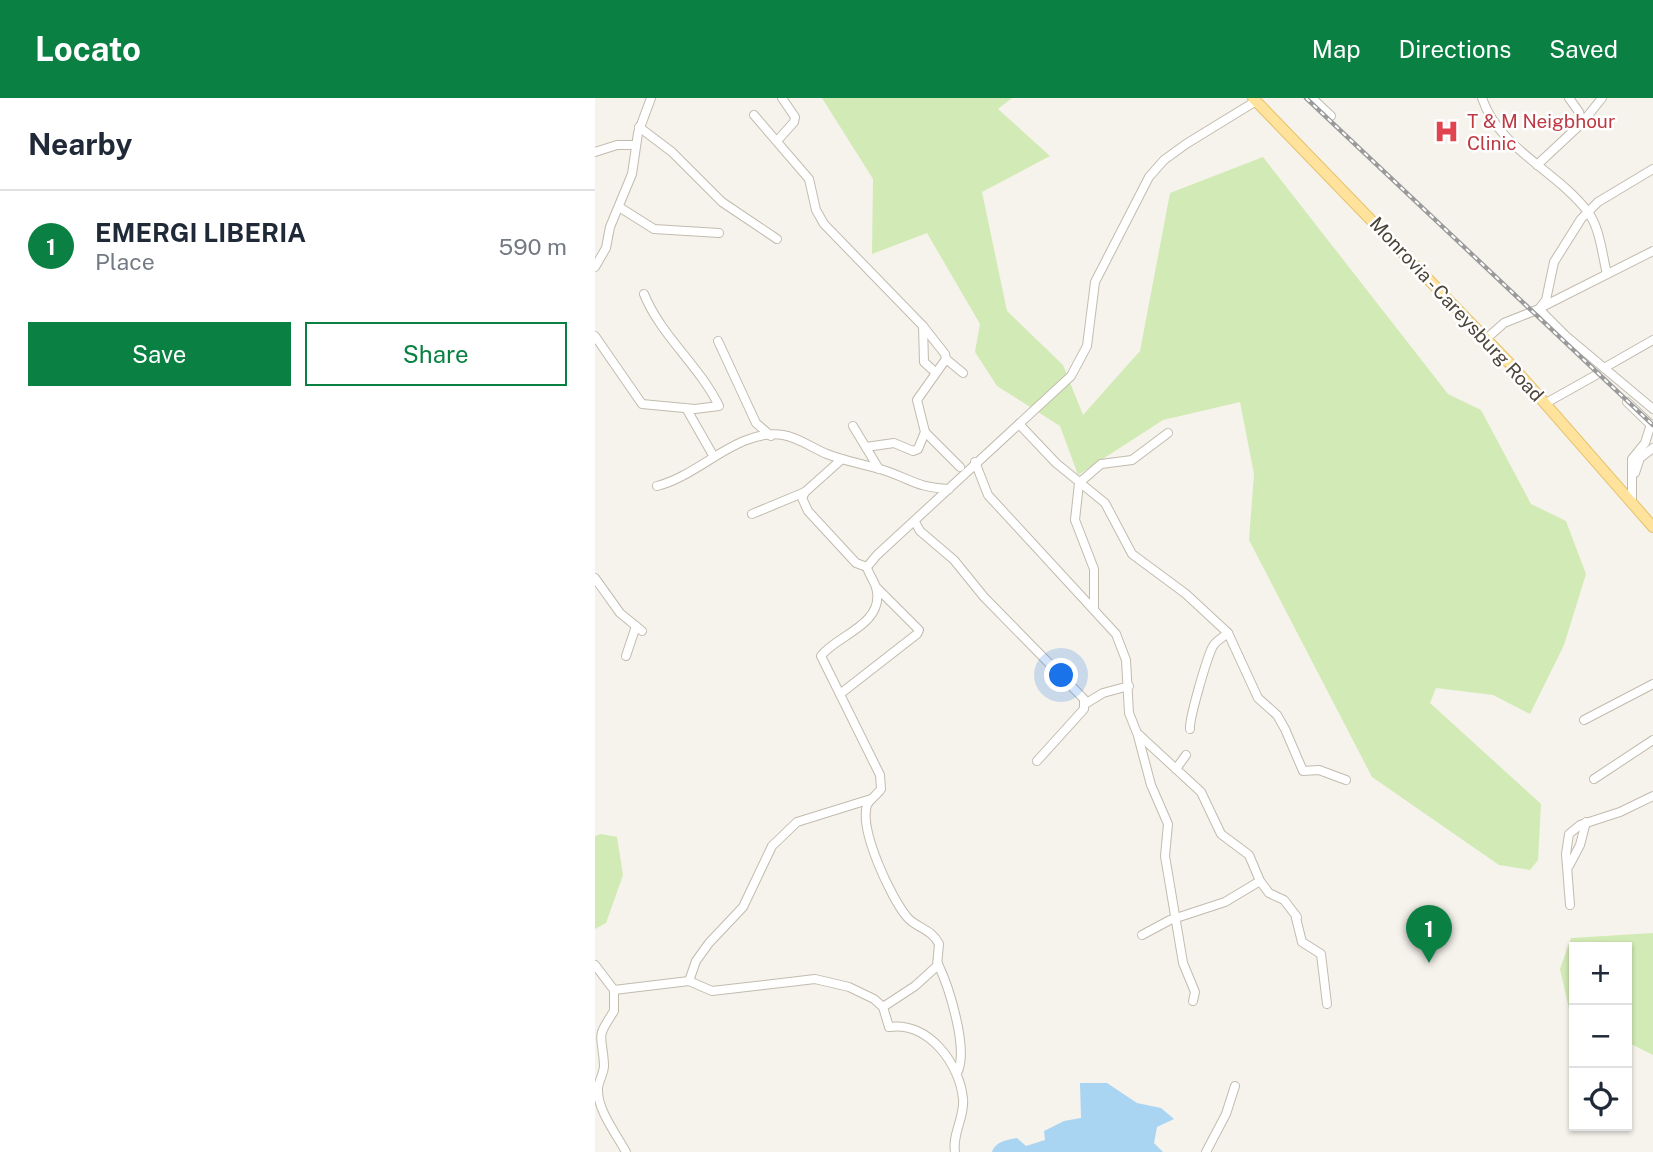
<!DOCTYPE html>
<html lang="en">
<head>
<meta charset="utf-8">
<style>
  :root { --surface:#fff; --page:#f2f2f3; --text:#1f2937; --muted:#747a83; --line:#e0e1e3; --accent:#0b8043 }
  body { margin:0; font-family:"Public Sans",sans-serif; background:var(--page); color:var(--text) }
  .controls { position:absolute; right:21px; bottom:21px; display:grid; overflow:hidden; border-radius:0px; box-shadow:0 2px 5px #0004 }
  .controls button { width:63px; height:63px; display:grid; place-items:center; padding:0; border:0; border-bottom:2px solid var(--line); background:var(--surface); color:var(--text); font:35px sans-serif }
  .you { position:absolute; left:467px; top:578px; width:24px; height:24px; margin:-18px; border:5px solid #fff; border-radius:50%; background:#1a73e8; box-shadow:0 0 0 10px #1a73e833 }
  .badge { display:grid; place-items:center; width:46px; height:46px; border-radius:50%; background:var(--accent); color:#fff; font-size:23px; font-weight:700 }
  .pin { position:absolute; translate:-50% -58px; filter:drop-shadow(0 2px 4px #0008) }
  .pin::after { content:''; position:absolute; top:37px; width:24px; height:21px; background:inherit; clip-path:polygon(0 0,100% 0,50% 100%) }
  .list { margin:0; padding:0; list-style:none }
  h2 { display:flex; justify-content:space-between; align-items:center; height:91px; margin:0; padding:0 28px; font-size:30px }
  h2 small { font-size:23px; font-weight:400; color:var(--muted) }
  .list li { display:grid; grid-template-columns:46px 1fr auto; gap:21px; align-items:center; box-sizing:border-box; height:112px; padding:0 28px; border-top:2px solid var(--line) }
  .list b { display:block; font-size:26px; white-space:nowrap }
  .list p { margin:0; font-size:23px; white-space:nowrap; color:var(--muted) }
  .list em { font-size:23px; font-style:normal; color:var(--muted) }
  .actions { display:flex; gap:14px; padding:21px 28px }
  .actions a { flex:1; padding:16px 0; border:2px solid var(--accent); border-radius:0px; text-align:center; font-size:24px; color:var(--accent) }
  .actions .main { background:var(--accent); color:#fff }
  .icon { flex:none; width:38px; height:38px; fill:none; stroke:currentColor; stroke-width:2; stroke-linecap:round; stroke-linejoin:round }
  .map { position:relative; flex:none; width:1058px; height:1054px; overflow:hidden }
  header { display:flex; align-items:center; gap:42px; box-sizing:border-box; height:98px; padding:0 35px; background:var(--accent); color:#fff }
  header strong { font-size:33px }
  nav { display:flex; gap:38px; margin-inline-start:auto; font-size:24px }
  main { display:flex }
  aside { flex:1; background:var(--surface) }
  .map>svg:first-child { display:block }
  .green { fill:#d2eab5 }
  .water { fill:#a9d4f2 }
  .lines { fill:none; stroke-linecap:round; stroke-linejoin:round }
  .minor-casing { stroke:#c2bbae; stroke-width:10 }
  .major-casing { stroke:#e6c16a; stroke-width:12 }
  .minor { stroke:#fff; stroke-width:8 }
  .major { stroke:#ffe39c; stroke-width:10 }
  .rail-casing { stroke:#9a9a9a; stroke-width:4.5 }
  .rail { stroke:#fff; stroke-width:2; stroke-dasharray:5; stroke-linecap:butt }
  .labels { text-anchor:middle; stroke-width:5; stroke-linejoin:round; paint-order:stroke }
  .health-label { font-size:19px; fill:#be3a42; stroke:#fff; text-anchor:start }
  .street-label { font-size:19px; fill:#4b4439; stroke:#fff }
</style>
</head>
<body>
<header>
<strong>Locato</strong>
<nav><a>Map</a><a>Directions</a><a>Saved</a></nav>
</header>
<main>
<aside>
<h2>Nearby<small></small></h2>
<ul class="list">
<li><span class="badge">1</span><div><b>EMERGI LIBERIA</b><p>Place</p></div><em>590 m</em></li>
</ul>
<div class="actions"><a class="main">Save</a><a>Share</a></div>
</aside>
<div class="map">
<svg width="1058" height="1054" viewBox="0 0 1058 1054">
  <rect width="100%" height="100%" fill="#f6f3ec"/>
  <g class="green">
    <path d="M227,0H417L403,11L455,58L387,94L412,213L468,267L488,317L545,253L575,95L668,59L853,296L886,312L936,406L971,423L991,476L969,547L935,616L898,597L841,590L835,605L946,706L943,762L935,772L904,767L777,679L654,442L659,376L645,304L568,322L483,377L465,328L402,288L380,254L385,226L332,135L277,156L278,81Z"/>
    <path d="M6,736L22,739L28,777L11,825L0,831V738Z"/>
    <path d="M1058,835V957L1032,944V849H979V918L975,915L965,871L976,840Z"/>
  </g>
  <path class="water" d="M485,985H512L542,1005L566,1010L579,1021L562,1029L559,1045L568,1054H397C401,1043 412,1042 422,1040L431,1048L450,1042L449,1033L469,1023L486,1020Z"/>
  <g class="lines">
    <defs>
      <g id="minor">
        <path d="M717,0L736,18"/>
        <path d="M887,0C904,51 962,73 993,114C1005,130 1007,156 1012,176"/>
        <path d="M974,0L984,14L987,25"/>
        <path d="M159,17L214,81L221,112L229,126L328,228L350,256L351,261L322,302L330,334L323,351L318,353L299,345L271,349"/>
        <path d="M44,29L77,54L127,104L182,141"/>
        <path d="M182,43L199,24L200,19L187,0"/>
        <path d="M0,54L22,47H41"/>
        <path d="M942,67L987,25L1007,0"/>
        <path d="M24,109L59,131L124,135"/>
        <path d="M0,169L11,150L15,129L37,76L43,35L56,0"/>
        <path d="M947,209L1058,153"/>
        <path d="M944,211L951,202L959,164L986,121L1003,104L1058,71"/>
        <path d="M328,228L329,264L340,274"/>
        <path d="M0,238L47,306L100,311L124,308C104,267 66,238 49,196"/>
        <path d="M891,241L909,225L944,211L971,238L1058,311"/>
        <path d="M123,243L161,325L176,338"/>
        <path d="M351,261L368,275"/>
        <path d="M1009,270L1058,242"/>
        <path d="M1032,304L1058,329"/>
        <path d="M951,305L1001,277"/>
        <path d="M91,310L119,359"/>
        <path d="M424,326L461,365L510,405L537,456L591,496L633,535L663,600L682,617L690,631L708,673L724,672L751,682"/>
        <path d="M258,328L284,371"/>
        <path d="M330,334L365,369"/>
        <path d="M380,364L393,397L521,536L531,562L534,615L542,635L606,694L626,736L654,757L665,783L674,795L689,802L702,819"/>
        <path d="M1040,375L1045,360L1058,350"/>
        <path d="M62,388C104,378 143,330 188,337C203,339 219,351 232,356C252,364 274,367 294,374C321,384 323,389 354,391"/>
        <path d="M210,394L207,400L213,413L261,465L272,469"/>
        <path d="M1037,404V361L1050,345L1056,326"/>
        <path d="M157,416L210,394L247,361"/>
        <path d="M320,424L325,433L359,462L389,499L489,601V611L442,663"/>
        <path d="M0,480L25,515L47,533"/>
        <path d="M499,509V471L480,422L484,385L506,366L537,362L573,335"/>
        <path d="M31,558L41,528"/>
        <path d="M245,596L322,536L324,532L282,490"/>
        <path d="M490,606L508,595L534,588"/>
        <path d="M989,622L1058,586"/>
        <path d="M595,631C594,621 611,563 617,550C619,544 627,540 633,535"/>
        <path d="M543,638L556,687L573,726L570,758L588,865L600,894L598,903"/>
        <path d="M581,671L591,657"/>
        <path d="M999,681L1058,642"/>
        <path d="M974,768L985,747L991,724"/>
        <path d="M975,807L971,756L974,736L985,727L1025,714L1058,698"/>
        <path d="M701,820L707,844L726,856L732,906"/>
        <path d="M547,837L575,822L630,804L665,783"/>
        <path d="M343,866C354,889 373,949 363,973"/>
        <path d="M0,867L19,892L94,883L117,893L220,881L254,889L279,901L288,909L294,929C334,923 365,967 368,1001C370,1019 357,1035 360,1054"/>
        <path d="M94,883L101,863L114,845L148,809L177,748L202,724L276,701"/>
        <path d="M19,892V913C0,942 7,934 9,966C10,975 2,984 3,993C3,1013 22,1037 31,1054"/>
        <path d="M288,909L320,888L342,868L344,846C336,830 321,830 312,819C296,800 264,732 272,707C275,701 282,697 286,691L285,677L226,558C241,538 287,527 282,494C281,484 274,478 272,469L282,457L476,278L492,248L500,184L554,79L569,62L591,46L661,3"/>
        <path d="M611,1054L631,1016L640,988"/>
      </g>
      <path id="major" d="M658,0L920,271L1058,429"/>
    </defs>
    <use href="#minor" class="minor-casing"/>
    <use href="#major" class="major-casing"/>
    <use href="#minor" class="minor"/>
    <use href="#major" class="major"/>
    <defs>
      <path id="rail" d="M711,0L1058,327"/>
    </defs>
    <use href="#rail" class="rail-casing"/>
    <use href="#rail" class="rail"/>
  </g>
  <defs>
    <symbol id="hospital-bare" viewBox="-9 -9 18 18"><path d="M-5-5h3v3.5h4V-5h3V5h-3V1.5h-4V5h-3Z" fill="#e0444e" stroke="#fff" stroke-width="2.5" paint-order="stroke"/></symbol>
  </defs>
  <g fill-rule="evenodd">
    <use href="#hospital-bare" x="834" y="16" width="35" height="35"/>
  </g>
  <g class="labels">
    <g class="health-label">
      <text x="872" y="30">T &amp; M Neigbhour<tspan x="872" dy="22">Clinic</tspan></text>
    </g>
    <g class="street-label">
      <text transform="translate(862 211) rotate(47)" y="7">Monrovia - Careysburg Road</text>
    </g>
  </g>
</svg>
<div class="controls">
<button>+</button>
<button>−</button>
<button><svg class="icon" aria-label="locate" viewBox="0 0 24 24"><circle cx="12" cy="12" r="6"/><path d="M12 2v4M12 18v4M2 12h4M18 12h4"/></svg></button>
</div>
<div class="you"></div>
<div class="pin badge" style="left:834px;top:865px">1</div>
</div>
</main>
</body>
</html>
